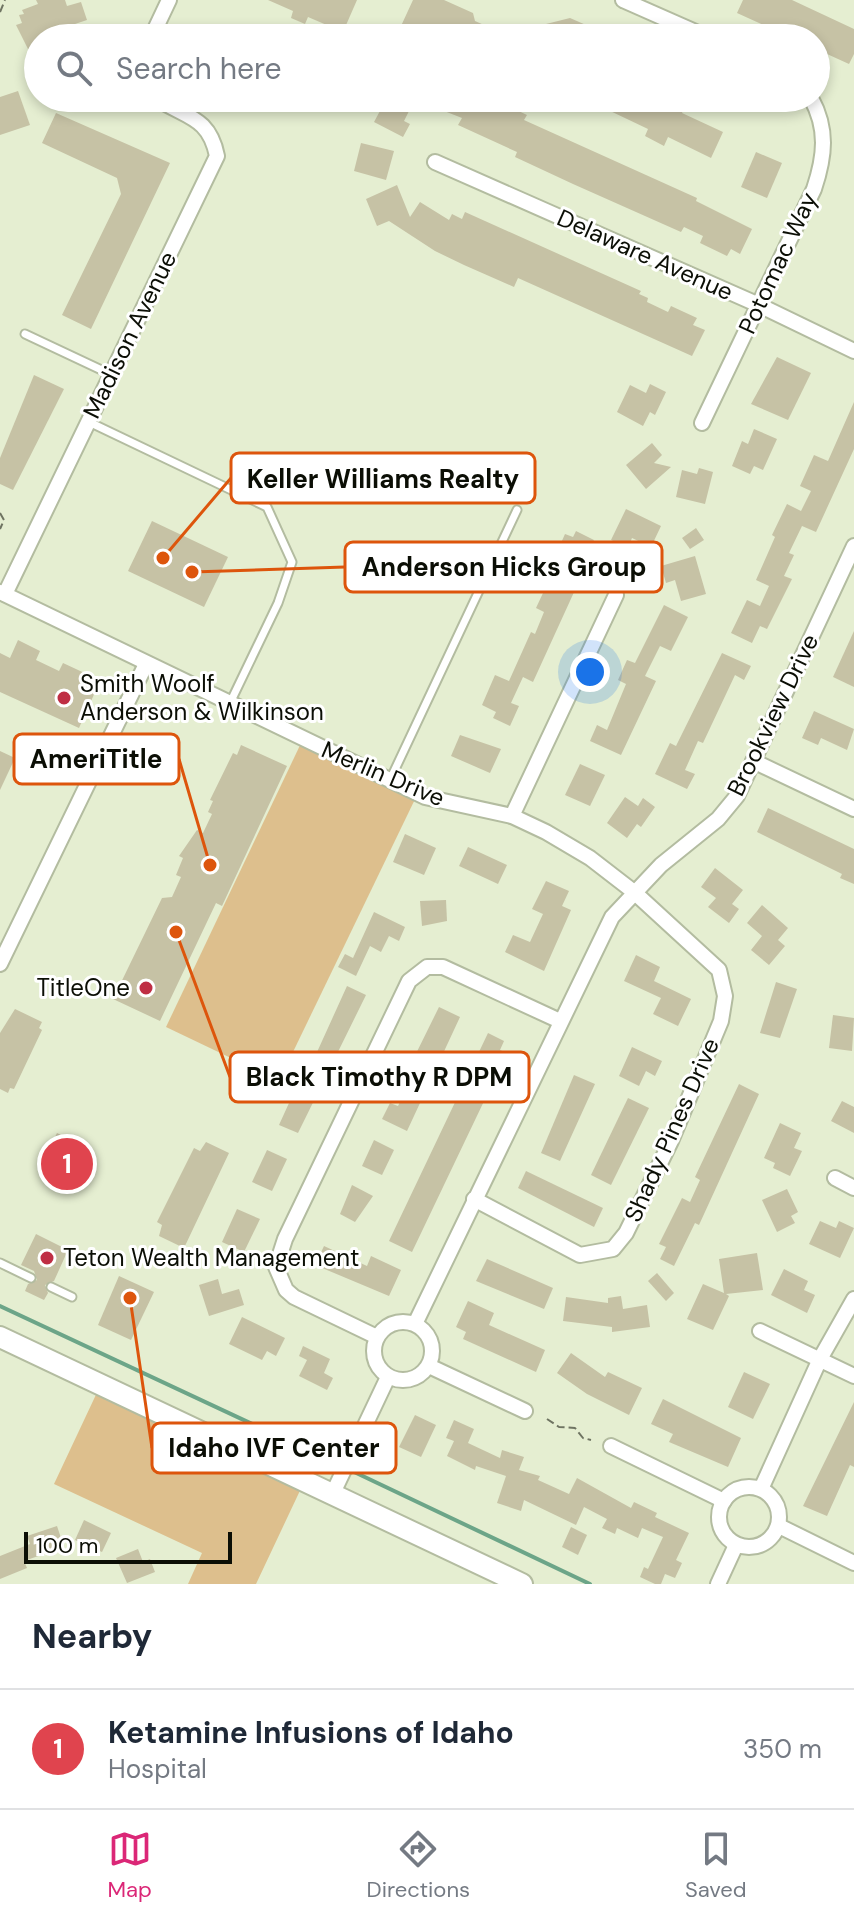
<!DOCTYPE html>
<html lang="en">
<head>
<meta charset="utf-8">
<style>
  :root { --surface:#fff; --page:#f2f2f3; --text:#1f2937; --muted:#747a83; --line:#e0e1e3; --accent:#db2777 }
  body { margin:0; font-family:"DM Sans",sans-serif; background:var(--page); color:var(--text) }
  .scale { position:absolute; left:24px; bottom:20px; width:208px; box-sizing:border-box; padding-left:8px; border:4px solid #0b0e05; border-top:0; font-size:22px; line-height:28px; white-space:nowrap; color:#0b0e05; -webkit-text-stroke:6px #fff; paint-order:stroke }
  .you { position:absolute; left:590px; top:672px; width:28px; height:28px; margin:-20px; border:6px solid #fff; border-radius:50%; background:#1a73e8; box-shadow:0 0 0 12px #1a73e833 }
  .badge { display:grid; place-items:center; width:52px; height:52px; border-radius:50%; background:var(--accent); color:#fff; font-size:26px; font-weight:700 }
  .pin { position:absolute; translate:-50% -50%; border:4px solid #fff; box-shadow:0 2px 8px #0006 }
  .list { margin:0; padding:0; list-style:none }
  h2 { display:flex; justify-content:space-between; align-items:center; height:104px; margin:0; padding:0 32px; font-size:34px }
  h2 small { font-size:26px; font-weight:400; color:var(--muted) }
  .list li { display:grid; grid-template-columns:52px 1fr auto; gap:24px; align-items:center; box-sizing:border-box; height:120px; padding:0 32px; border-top:2px solid var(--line) }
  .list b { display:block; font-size:30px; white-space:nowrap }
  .list p { margin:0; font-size:26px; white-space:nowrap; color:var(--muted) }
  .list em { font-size:26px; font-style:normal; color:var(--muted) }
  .icon { flex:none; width:44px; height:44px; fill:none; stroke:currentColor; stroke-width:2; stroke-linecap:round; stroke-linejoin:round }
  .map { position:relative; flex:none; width:854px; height:1584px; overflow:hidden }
  .search { position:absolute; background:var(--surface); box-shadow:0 4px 12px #0003; left:24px; right:24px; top:24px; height:88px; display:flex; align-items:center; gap:20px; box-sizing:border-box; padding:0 28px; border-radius:44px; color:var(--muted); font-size:30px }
  .sheet { height:224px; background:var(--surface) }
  nav { display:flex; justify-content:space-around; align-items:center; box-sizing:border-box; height:112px; border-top:2px solid var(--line); background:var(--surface); font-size:22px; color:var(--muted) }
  nav a { display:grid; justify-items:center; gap:4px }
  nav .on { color:var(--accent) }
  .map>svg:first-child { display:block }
  .green { fill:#ddbf8d }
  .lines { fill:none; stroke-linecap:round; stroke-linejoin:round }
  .stream { stroke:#6ca588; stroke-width:4 }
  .building { fill:#c6c2a5 }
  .lane-casing { stroke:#b3bca0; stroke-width:11 }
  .street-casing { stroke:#b3bca0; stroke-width:18 }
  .secondary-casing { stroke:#b3bca0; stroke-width:24 }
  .path { stroke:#6f7462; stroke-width:2; stroke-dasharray:8 4; stroke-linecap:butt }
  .lane { stroke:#fff; stroke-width:7 }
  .street { stroke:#fff; stroke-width:14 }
  .secondary { stroke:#fff; stroke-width:20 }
  .poi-dot { fill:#bf2e44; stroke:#fff; stroke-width:3 }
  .labels { text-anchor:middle; stroke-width:6; stroke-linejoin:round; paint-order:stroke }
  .street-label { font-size:24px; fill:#0b0e05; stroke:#fff }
  .poi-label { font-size:24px; fill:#0b0e05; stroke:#fff; text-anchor:start }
  .leader { fill:none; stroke:#dd550c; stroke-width:3 }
  .callout-dot { fill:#dd550c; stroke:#fff; stroke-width:3 }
  .callout { fill:#fff; stroke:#dd550c; stroke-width:3 }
  .callout-label { font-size:26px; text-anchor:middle; font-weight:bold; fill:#0b0e05 }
</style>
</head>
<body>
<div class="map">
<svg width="854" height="1584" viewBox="0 0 854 1584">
  <rect width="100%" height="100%" fill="#e5eed1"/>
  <g class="green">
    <path d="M303,739L418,793L279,1081L166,1027Z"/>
    <path d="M101,1384L305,1480L256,1584H188L202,1553L54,1484Z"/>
  </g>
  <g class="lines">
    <g class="stream">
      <path d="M0,1306L342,1466"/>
      <path d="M350,1470L590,1584"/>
    </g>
  </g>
  <g class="building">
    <path d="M36,0H65L67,6L81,2L87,20L75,24L79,35L38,38V46L28,49L16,25L22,23L19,15L24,14L22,10L38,4Z"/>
    <path d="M268,0H357L343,32L308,17L305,24L291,18L293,11Z"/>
    <path d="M413,0H444L473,13L475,21L484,25L479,38H428L401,26Z"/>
    <path d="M743,0H792L854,29V54L849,64L816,49V38H792L737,13Z"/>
    <path d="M570,18L586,25L591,38H529L526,29Z"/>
    <path d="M18,91L30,125L0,135V97Z"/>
    <path d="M387,98L411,107L404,121L410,124L403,137L374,122Z"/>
    <path d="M411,98H491L527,115L524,120L697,198L696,201L752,229L740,254L731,249L727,256L700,243L703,236L684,227L681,232L573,184L515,157L517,152L458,125L462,118Z"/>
    <path d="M611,98H650L661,104L664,98H689L682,113L723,132L711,158L668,137L664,146L645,136L648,129L606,109Z"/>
    <path d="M56,113L170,163L91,329L62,315L121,194L117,178L42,143Z"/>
    <path d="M361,143L394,151L386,180L354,171Z"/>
    <path d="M756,152L782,163L767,198L741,187Z"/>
    <path d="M397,185L410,217L420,202L449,220L452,214L462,219L465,212L641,291L639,294L648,298L647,302L668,312L671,306L697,318L693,325L705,330L692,356L518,278L514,287L464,265L435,251L389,221L377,226L366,199Z"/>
    <path d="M777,357L811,373L788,420L751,404Z"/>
    <path d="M34,375L64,389L13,490L0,484V458Z"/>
    <path d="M650,384L666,392L655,415L650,412L643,426L617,412L630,385L646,393Z"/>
    <path d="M854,402V449L816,532L802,526L789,553L794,555L784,576L792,579L767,629L760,626L752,643L731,633L747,600L760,606L769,586L756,580L775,537L772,535L787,504L801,511L811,491L800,486L814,455L828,461Z"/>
    <path d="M754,429L777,439L763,470L754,466L750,474L732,466L742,441L748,444Z"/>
    <path d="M652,443L662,455L654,463L671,467L646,489L626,465Z"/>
    <path d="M699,468L713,472L705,504L676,497L682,470L697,474Z"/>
    <path d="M626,509L661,526L651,547L632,538L628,548L611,540Z"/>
    <path d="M152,521L228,557L204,607L128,571Z"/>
    <path d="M696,528L704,540L690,549L682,538Z"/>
    <path d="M576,531L594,540L583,562L577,559L564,585L575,590L533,682L523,677L511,703L519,706L510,726L493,718L496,712L482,705L495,675L509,681L531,632L535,634L544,612L536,608L557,563L553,561L565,534L573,537Z"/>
    <path d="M695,556L706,594L681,601L675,580L666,583L661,566Z"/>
    <path d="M664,605L688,617L671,651L660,646L645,676L656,681L621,755L590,741L597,725L607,730L626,684L618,680L627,660L635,663Z"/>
    <path d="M854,631V687L833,677Z"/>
    <path d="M18,640L40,651L36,660L59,671L63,663L91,676L86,685L96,690L79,728L0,692V653L10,658Z"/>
    <path d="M722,653L751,666L744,680L735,675L703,743L698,741L685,770L695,774L687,789L655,774L670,743L676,746Z"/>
    <path d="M814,711L854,729L847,750L821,738L818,745L802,738Z"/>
    <path d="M460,735L501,749L490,773L451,756Z"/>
    <path d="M241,745L287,766L222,906L216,903L160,1021L113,999L162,898L172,897L181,877L176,875L183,858L179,856L197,830L203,833L212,814L208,812L213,801L210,800L233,753L237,755Z"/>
    <path d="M0,751L15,758L0,790Z"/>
    <path d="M580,764L605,775L590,806L565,795Z"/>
    <path d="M625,797L638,806L643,798L655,807L641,827L637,824L627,838L607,823Z"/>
    <path d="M768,808L854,849V884L840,878L842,874L757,832Z"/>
    <path d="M405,834L436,848L424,875L393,862Z"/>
    <path d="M468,847L507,865L498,884L459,866Z"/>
    <path d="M715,868L743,890L732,904L739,909L729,923L708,907L716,898L701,887Z"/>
    <path d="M546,881L569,891L562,906L571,910L544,971L505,952L513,935L530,942L543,914L532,909Z"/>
    <path d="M446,900L447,921L422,926L420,901Z"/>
    <path d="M762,905L788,928L778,940L785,946L769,965L751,950L762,936L747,923Z"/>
    <path d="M374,912L405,927L399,941L389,936L381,952L370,946L356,976L338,967L345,954L353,958Z"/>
    <path d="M636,955L660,967L654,981L691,999L678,1026L653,1014L661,998L624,981Z"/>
    <path d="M776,982L797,989L780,1038L760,1033Z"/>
    <path d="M347,986L366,995L298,1133L279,1125L294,1092L298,1094Z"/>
    <path d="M439,1007L460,1017L407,1131L382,1119L390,1103L398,1106L408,1085L402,1082Z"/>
    <path d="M15,1009L42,1022L39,1028L42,1030L14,1089L10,1088L8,1093L0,1089V1033Z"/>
    <path d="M833,1015L854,1018L852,1051L829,1048Z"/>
    <path d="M488,1033L504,1041L500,1050L507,1053L412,1252L389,1241Z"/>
    <path d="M632,1047L662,1061L655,1076L646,1071L639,1086L619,1076Z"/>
    <path d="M574,1075L595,1084L560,1161L541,1153Z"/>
    <path d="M739,1084L759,1094L699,1225L695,1223L674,1266L660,1259L666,1247L659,1244L682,1198L690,1202L700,1180L695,1177Z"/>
    <path d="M628,1098L649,1108L611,1185L591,1175Z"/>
    <path d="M842,1101L854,1107V1133L831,1121Z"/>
    <path d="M780,1123L801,1133L794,1148L802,1151L790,1176L773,1168L775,1163L764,1158Z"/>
    <path d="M57,1133L92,1150L75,1186L52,1175L46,1155Z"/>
    <path d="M374,1140L394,1150L382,1175L362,1166Z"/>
    <path d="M206,1142L229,1153L184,1248L159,1236L162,1225L157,1222L194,1148L200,1151Z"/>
    <path d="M267,1150L287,1159L272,1191L252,1182Z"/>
    <path d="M526,1171L603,1208L594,1227L518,1188Z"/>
    <path d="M352,1185L373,1196L355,1222L340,1214Z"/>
    <path d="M787,1189L798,1212L791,1216L795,1223L777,1232L762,1200Z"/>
    <path d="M237,1209L260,1219L244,1252L222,1242Z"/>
    <path d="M820,1221L836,1228L839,1221L854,1228L840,1258L809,1244Z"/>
    <path d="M36,1234L68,1250L54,1281L45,1285L48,1293L44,1300L25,1291L28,1284L37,1280L34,1271L21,1265Z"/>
    <path d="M324,1246L367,1266L371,1256L401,1270L389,1296L315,1265Z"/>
    <path d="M757,1253L763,1290L726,1294L729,1296L713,1330L687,1319L703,1284L724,1293L719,1259Z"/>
    <path d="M487,1259L553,1288L544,1309L476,1281Z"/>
    <path d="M784,1269L808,1281L804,1290L815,1295L807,1313L771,1295Z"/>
    <path d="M657,1273L674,1293L666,1301L648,1281Z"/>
    <path d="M119,1276L154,1292L131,1340L98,1325Z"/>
    <path d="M218,1279L222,1294L239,1289L244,1305L209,1316L199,1285Z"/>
    <path d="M621,1296L623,1309L647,1305L650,1327L612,1332V1327L563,1321L566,1297L608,1303V1298Z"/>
    <path d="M468,1301L494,1313L489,1325L545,1350L536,1372L463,1339L466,1332L456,1327Z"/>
    <path d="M242,1317L285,1338L276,1356L267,1351L262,1360L229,1344Z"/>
    <path d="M303,1346L330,1359L324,1373L333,1378L327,1390L299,1376L307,1360L299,1356Z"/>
    <path d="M571,1353L605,1377L608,1372L642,1388L629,1415L587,1394L557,1373Z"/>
    <path d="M744,1372L770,1384L753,1419L728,1407Z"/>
    <path d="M663,1399L741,1438L728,1467L669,1442L673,1434L651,1424Z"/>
    <path d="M854,1402V1467L850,1465L827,1516L803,1506Z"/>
    <path d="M415,1415L436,1425L421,1457L399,1447Z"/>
    <path d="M454,1420L474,1429L468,1443L500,1458L502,1450L524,1457L519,1470L540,1476L538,1480L569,1494L577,1478L631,1508L634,1502L657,1513L655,1517L689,1533L676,1560L682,1563L675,1578L665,1574L661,1584H655L640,1577L644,1567L648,1569L663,1537L642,1528L638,1538L617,1528L615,1534L602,1528L607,1519L584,1507L576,1525L524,1500L521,1511L497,1503L506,1476L476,1466L475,1470L447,1456L454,1441L446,1438Z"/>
    <path d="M84,1520L111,1533L102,1552L75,1540Z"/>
    <path d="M57,1526L64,1547L24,1561L27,1568L0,1579V1556L30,1544L27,1536Z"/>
    <path d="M571,1527L587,1535L578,1555L562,1547Z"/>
    <path d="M138,1549L143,1562L150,1559L155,1572L127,1583L116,1558Z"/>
  </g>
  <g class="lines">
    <defs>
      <g id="lane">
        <path d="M25,334L110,374"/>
        <path d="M89,422L267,507L292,562L278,603L230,703"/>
        <path d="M390,780L517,510"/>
        <path d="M0,1263L31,1278"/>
        <path d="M51,1287L72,1297"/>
      </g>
      <g id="street">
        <path d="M623,0L709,38"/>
        <path d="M151,38L169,0"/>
        <path d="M435,162L759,305L854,351"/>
        <path d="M702,423L814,189C825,156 828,129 811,98"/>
        <path d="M0,592L425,797L512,816L546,832L590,858L634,892L719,970L725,996L721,1021L671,1141L626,1233L613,1249L580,1255L474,1199"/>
        <path d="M5,594L217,156C209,116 186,118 156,98"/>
        <path d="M753,761L854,809"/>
        <path d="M512,816L616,595"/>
        <path d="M0,964L146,664"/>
        <path d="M835,1178L854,1188"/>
        <circle cx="403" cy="1351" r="29"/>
        <path d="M415,1324L612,917L661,865L718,819L737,796L854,546"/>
        <path d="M760,1331L854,1376"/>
        <path d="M377,1337L294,1297L286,1290L276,1267L285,1239L409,981L427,967H443L560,1021"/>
        <path d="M429,1366L525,1411"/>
        <path d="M611,1446L724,1501"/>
        <circle cx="749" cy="1517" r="30"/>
        <path d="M761,1489L820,1359L854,1299"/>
        <path d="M333,1493L388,1377"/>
        <path d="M779,1526L854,1563"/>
        <path d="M718,1584L736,1545"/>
      </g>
      <path id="secondary" d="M0,1337L522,1584"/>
    </defs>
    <use href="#lane" class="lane-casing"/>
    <use href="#street" class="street-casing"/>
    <use href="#secondary" class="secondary-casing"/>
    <g class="path">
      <path d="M0,12L5,0"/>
      <path d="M0,513L4,520L0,529"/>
      <path d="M547,1419L559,1427L575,1428L583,1438L591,1440"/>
    </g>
    <use href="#lane" class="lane"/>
    <use href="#street" class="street"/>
    <use href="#secondary" class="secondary"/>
  </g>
  <g class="poi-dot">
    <circle cx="64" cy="698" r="8"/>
    <circle cx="146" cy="988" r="8"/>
    <circle cx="47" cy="1258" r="8"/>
  </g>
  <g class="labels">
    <g class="street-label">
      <text transform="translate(645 255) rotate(24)" y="8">Delaware Avenue</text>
      <text transform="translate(778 263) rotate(-65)" y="8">Potomac Way</text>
      <text transform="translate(130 335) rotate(-64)" y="8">Madison Avenue</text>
      <text transform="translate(773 715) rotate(-64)" y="8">Brookview Drive</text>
      <text transform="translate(383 774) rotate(23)" y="8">Merlin Drive</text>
      <text transform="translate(672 1130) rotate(-66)" y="8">Shady Pines Drive</text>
    </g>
    <g class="poi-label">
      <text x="80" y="692">Smith Woolf<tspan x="80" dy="28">Anderson &amp; Wilkinson</tspan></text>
      <text x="130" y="996" text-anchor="end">TitleOne</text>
      <text x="63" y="1266">Teton Wealth Management</text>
    </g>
  </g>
  <path class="leader" d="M163 558L231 478M192 572L345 567M210 865L179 759M176 932L230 1077M130 1298L152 1448"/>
  <g class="callout-dot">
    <circle cx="163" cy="558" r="8"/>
    <circle cx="192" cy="572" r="8"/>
    <circle cx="210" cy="865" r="8"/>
    <circle cx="176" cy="932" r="8"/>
    <circle cx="130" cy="1298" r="8"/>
  </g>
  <g class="callout">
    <rect x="231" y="453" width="304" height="50" rx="8"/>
    <rect x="345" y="542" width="317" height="50" rx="8"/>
    <rect x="14" y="734" width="165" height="50" rx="8"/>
    <rect x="230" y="1052" width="299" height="50" rx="8"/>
    <rect x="152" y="1423" width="244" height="50" rx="8"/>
  </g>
  <g class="callout-label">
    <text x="383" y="488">Keller Williams Realty</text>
    <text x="504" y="576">Anderson Hicks Group</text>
    <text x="96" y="768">AmeriTitle</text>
    <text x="379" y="1086">Black Timothy R DPM</text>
    <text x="274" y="1457">Idaho IVF Center</text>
  </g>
</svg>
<div class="scale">100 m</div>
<div class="you"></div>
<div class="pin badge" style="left:67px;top:1164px;background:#e0444e">1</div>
<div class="search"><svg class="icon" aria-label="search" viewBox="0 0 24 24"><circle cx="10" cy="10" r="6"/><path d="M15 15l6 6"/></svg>Search here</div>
</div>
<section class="sheet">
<h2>Nearby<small></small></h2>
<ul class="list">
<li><span class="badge" style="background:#e0444e">1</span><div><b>Ketamine Infusions of Idaho</b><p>Hospital</p></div><em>350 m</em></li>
</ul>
</section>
<nav>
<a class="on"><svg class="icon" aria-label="map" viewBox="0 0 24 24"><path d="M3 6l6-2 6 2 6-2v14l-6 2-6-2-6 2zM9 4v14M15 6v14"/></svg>Map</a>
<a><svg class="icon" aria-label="directions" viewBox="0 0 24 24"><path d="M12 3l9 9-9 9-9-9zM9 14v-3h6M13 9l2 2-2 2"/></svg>Directions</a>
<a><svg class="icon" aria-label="saved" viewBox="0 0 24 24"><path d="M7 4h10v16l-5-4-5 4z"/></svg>Saved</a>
</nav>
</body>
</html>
